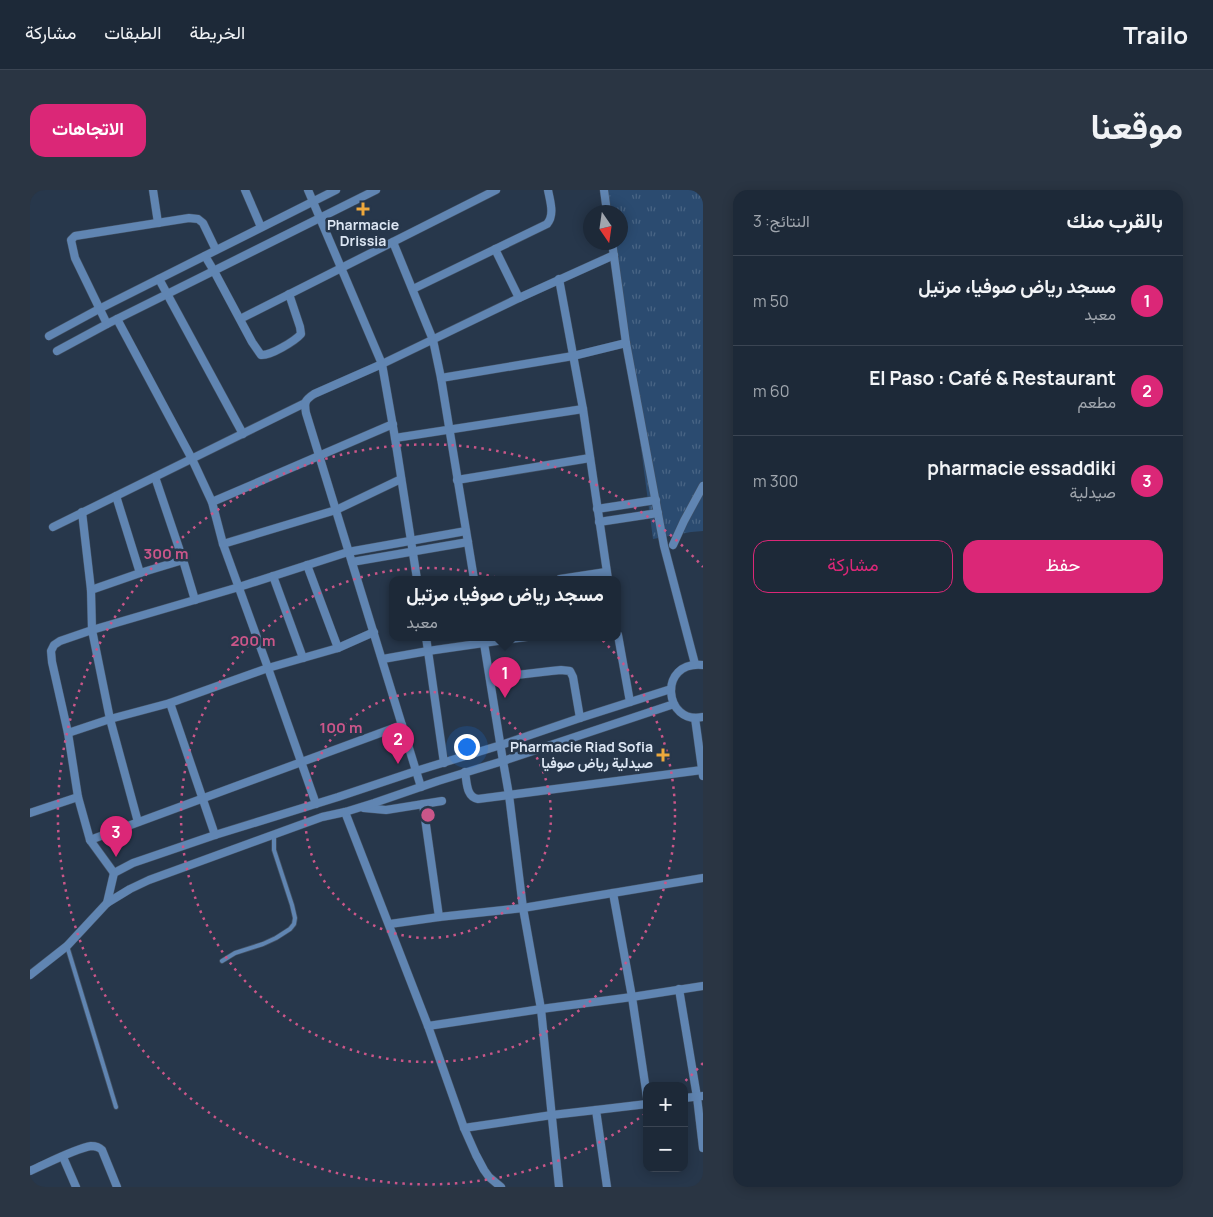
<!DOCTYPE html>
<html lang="ar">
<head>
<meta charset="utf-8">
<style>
  :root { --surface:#1d2938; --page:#2a3543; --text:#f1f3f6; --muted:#a0a6ae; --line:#3b4553; --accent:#db2777 }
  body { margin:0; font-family:Manrope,Vazirmatn,sans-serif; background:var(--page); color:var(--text); direction:rtl }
  .controls { position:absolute; right:15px; bottom:15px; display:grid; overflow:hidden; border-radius:10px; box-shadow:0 2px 12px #0003 }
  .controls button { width:45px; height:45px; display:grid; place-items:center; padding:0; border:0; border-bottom:1px solid var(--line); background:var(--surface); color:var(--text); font:25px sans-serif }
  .compass { position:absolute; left:553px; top:15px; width:45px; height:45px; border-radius:50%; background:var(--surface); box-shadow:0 2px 12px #0003; rotate:167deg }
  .you { position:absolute; left:436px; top:556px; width:18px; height:18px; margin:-12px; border:4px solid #fff; border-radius:50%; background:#1a73e8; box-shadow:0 0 0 8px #1a73e833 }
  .badge { display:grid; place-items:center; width:32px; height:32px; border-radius:50%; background:var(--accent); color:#fff; font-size:16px; font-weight:700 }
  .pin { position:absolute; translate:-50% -41px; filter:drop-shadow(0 1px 2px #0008) }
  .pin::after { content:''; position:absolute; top:26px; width:18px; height:15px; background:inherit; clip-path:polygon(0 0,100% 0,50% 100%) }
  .popup { position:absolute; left:359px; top:386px; width:232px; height:65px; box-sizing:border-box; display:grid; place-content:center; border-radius:10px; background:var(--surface); filter:drop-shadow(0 1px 4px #0005); font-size:16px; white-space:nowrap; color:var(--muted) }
  .popup b { font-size:19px; color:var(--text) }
  .popup::after { content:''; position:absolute; left:50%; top:100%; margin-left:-10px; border:10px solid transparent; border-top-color:var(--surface) }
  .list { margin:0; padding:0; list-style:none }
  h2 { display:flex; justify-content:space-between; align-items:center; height:65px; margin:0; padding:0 20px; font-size:21px }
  h2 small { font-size:16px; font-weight:400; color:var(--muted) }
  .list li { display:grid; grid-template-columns:32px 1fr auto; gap:15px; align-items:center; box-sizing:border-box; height:90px; padding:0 20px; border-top:1px solid var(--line) }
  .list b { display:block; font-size:19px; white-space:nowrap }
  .list p { margin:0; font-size:16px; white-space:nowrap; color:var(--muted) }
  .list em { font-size:16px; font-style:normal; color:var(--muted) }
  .actions { display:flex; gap:10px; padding:15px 20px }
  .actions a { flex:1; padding:11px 0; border:1px solid var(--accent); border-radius:15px; text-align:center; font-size:18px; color:var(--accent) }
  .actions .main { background:var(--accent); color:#fff }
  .map { position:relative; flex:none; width:673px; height:997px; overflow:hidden; direction:ltr; border-radius:15px }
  header { display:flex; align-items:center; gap:30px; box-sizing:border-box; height:70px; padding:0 25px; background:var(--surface); border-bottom:1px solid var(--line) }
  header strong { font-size:24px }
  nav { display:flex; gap:28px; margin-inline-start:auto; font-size:18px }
  .intro { display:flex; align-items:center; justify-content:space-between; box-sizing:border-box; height:120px; padding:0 30px }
  h1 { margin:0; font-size:35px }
  .button { padding:12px 22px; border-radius:15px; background:var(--accent); color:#fff; font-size:18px; font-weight:700 }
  main { display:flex; gap:30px; padding:0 30px }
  aside { flex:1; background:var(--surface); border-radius:15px; box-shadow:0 2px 12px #0003 }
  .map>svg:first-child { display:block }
  .grass { fill:url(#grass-tufts) }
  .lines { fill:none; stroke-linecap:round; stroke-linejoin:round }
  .service-casing { stroke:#445366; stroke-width:5.5 }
  .minor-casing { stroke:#445366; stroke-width:9 }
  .service { stroke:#6085b2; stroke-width:4 }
  .minor { stroke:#6085b2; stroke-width:8 }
  .ring { fill:none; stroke:#ca5689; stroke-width:2.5; stroke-dasharray:2.5 5 }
  .poi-dot { fill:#eea83c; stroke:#27374b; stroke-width:2 }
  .labels { text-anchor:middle; stroke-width:5; stroke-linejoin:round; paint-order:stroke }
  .poi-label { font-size:14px; font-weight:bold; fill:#dce6f3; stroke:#27374b }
  .centre { fill:#ca5689; stroke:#27374b; stroke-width:2.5 }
  .ring-label { font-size:15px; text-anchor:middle; font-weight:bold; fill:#ca5689; stroke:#27374b; stroke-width:5; stroke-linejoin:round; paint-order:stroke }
</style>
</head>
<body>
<header>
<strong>Trailo</strong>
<nav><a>الخريطة</a><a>الطبقات</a><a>مشاركة</a></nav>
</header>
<div class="intro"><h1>موقعنا</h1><a class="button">الاتجاهات</a></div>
<main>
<aside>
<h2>بالقرب منك<small>النتائج: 3</small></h2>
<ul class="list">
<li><span class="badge">1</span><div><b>مسجد رياض صوفيا، مرتیل</b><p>معبد</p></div><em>50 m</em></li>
<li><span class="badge">2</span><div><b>El Paso : Café &amp; Restaurant</b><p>مطعم</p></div><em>60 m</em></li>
<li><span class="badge">3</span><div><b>pharmacie essaddiki</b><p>صيدلية</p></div><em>300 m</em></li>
</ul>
<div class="actions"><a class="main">حفظ</a><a>مشاركة</a></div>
</aside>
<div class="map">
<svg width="673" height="997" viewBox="0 0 673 997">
  <defs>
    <pattern id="grass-tufts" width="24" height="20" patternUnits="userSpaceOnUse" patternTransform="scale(1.25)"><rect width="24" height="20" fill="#2b4b70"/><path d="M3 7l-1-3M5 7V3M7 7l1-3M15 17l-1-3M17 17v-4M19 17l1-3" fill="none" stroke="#496585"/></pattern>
  </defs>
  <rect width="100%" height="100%" fill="#27374b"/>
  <path class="grass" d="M577,0H673V341L661,342L623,349L584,53L590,52V22H580Z"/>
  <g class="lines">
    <defs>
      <g id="service">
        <path d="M37,756L86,917"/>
        <path d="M192,771L205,763L233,754L246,748L260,739L264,734L265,728L262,715L244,660V644"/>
      </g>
      <g id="minor">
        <path d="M123,0L128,33"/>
        <path d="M215,0L231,37"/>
        <path d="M278,0L352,174L365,248L387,389"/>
        <path d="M574,0L577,22"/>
        <path d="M363,52L403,150L411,188L444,389"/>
        <path d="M582,52L596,153L634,356L665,474"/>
        <path d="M465,59L489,108"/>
        <path d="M175,66L184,81L222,152L231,165C240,166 265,151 271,144L270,137L259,104"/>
        <path d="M129,89L213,244"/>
        <path d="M529,89L553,219L578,389"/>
        <path d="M383,99L517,34C525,25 520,11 518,0"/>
        <path d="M87,129L162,269L182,312L193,354L238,478L286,614"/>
        <path d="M210,129L466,0"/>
        <path d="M77,134L45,68L41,50L45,46L159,28L168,29L173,33L186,60"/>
        <path d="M19,146L69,119L306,0"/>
        <path d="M27,161L77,134L346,0"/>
        <path d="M411,188L543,166L596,153"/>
        <path d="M365,248L553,219"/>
        <path d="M125,287L153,370L165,410"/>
        <path d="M427,290L560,268"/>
        <path d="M86,306L110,383"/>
        <path d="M182,312L363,234"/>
        <path d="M567,319L626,310"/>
        <path d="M52,322L61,400L62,440L80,529L108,632"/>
        <path d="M569,332L628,323"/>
        <path d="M23,337L275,213"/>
        <path d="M193,354L306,320L371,289"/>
        <path d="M643,355L654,331L673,296"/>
        <path d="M322,372L438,352"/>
        <path d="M277,375L308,458"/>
        <path d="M243,386L273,468"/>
        <path d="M530,389L576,382"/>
        <path d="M61,400L110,383L153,370"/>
        <path d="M588,445L600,512"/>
        <path d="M396,447L414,573"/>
        <path d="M453,447L473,571L479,605L493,718L511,819L529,997"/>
        <path d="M353,469L398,461L496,447"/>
        <path d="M673,475C627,470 634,536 673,527"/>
        <path d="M460,488L521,481L531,480L540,481L543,487L550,528"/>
        <path d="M140,513L185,645"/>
        <path d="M665,528L673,586"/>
        <path d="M38,543L80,529L140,513L238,478L308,458L344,442"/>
        <path d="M435,582C437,592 436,607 448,609L672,580"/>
        <path d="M391,597L276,223C274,212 275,210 284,204L352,174L489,108L584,65"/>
        <path d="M393,614L409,727"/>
        <path d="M334,618L356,620L412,611"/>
        <path d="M315,622L398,836L434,938L446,965L454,980L459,987L471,997"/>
        <path d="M0,623L48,607"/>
        <path d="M60,650L372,535"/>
        <path d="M84,683L60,650L48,607L38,543L22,472L21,461L24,455L30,451L62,440L209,397L318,362L436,341"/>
        <path d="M583,703L602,807L617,907"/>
        <path d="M77,713L84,683L103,673L185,645L308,607L386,581L471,555L550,528L641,499"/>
        <path d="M360,734L409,727L493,718L673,688"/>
        <path d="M0,785L37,756L77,713L100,699L119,690L292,627L315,622L344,613L408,591L473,571L644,514"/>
        <path d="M649,799L667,907L673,958"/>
        <path d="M398,836L511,819L602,807L673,796"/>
        <path d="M654,908L673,906"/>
        <path d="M566,920L577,997"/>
        <path d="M434,938L522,925L566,920L617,914"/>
        <path d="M33,967L46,997"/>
        <path d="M0,981C16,974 44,959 61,956C66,956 69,957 72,960L87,997"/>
      </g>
    </defs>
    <use href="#service" class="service-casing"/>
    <use href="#minor" class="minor-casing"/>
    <use href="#service" class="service"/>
    <use href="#minor" class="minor"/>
  </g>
  <g class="ring">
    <circle cx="398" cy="625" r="123"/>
    <circle cx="398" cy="625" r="247"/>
    <path d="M673 873A370 370 0 0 1 650 896M615 924A370 370 0 1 1 673 377"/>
  </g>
  <g class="poi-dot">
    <path d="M330.5 11.5h5v5h5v5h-5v5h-5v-5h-5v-5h5z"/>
    <path d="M630.5 557.5h5v5h5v5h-5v5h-5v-5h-5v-5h5z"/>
  </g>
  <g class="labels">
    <g class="poi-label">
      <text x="333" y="40">Pharmacie<tspan x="333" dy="16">Drissia</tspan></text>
      <text x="623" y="562" text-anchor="end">Pharmacie Riad Sofia<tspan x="623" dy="16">صيدلية رياض صوفيا</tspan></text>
    </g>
  </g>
  <circle cx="398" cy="625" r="8" class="centre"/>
  <g class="ring-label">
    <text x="136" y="369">300 m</text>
    <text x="223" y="456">200 m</text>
    <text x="311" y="543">100 m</text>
  </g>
</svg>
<div class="controls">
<button>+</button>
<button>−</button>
</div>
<svg class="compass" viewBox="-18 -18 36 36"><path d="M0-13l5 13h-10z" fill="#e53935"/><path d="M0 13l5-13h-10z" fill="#a0a6ae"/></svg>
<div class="you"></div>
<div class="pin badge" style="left:475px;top:508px">1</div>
<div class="popup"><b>مسجد رياض صوفيا، مرتیل</b>معبد</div>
<div class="pin badge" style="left:368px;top:574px">2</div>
<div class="pin badge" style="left:86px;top:667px">3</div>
</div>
</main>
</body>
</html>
